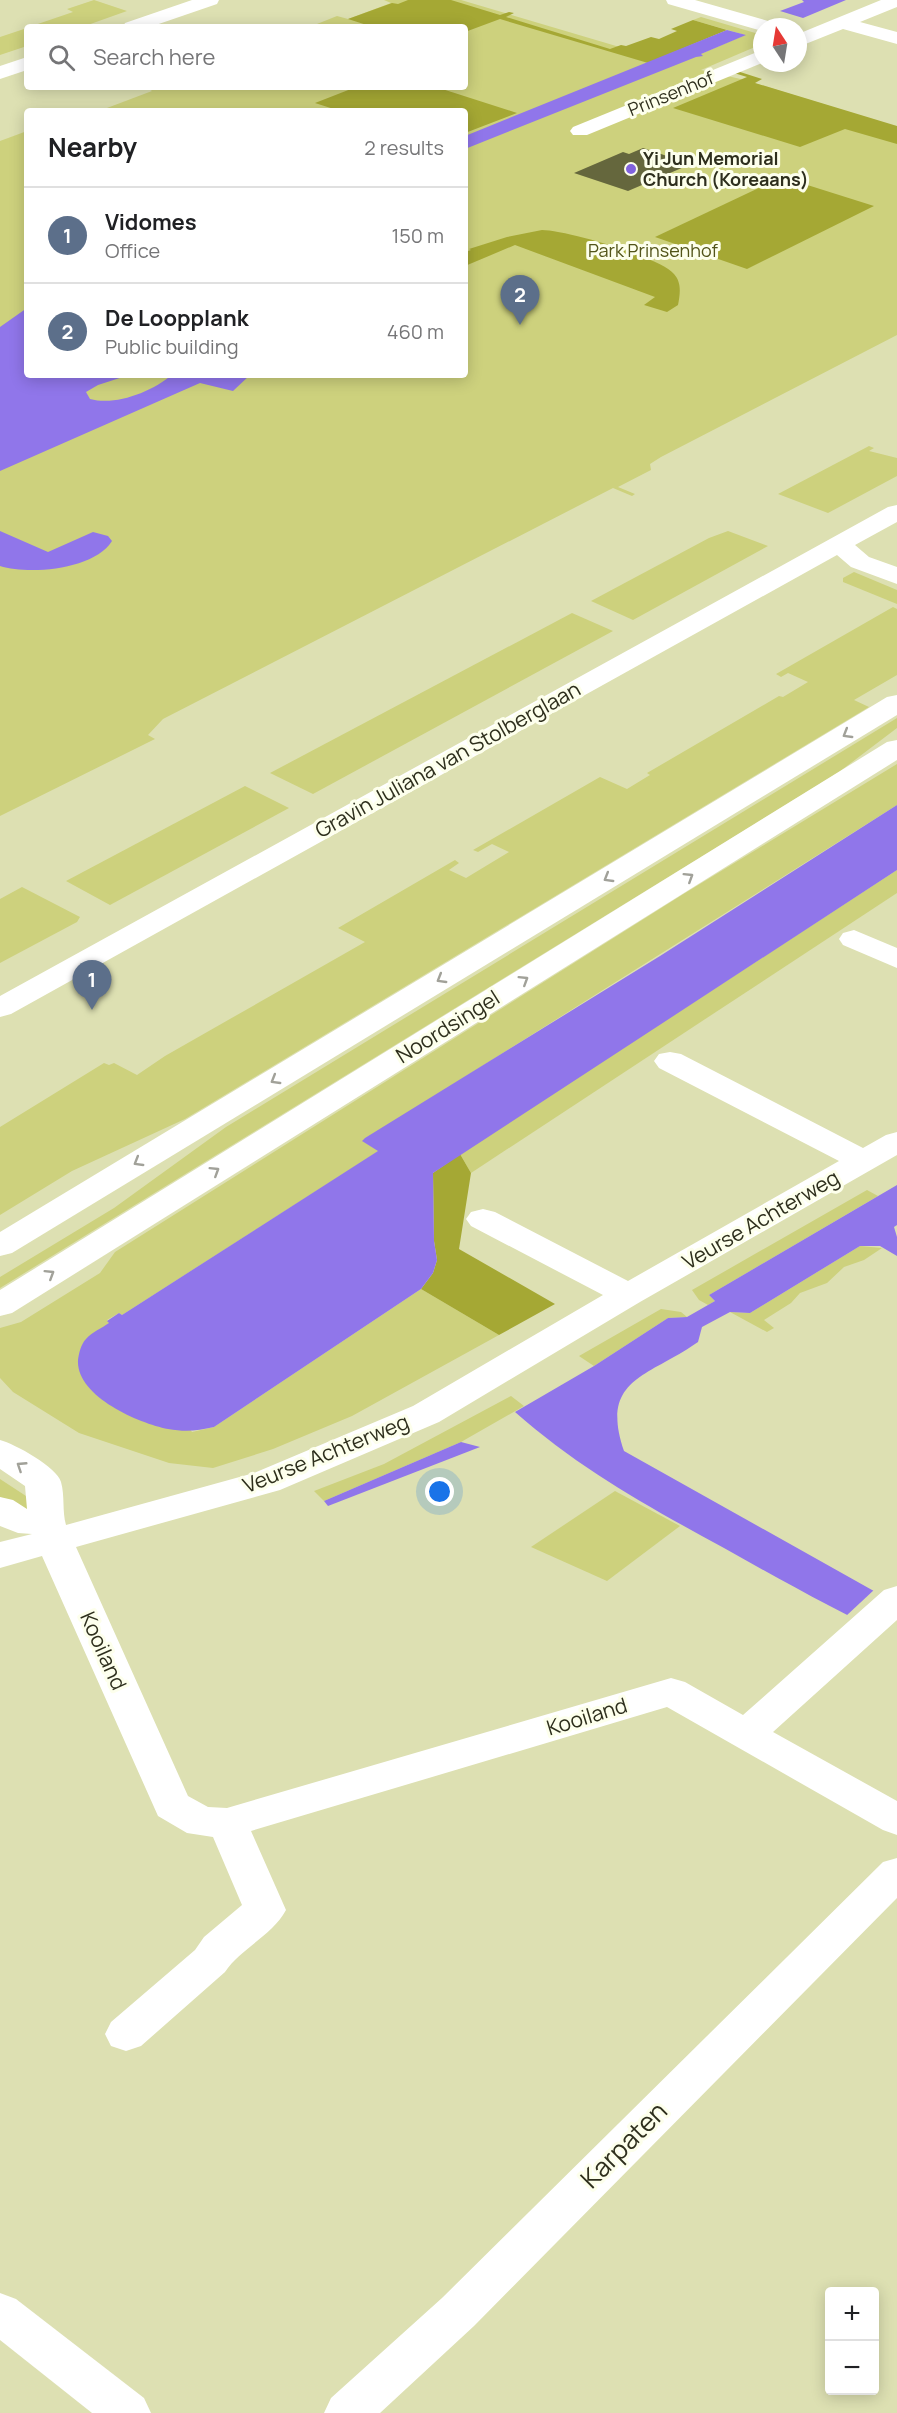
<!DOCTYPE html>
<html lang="en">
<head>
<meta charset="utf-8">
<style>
  :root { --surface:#fff; --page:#f2f2f2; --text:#202124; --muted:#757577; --line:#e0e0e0; --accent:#8162dd }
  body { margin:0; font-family:Manrope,sans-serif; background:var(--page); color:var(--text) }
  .controls { position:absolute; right:18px; bottom:18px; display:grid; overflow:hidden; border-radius:6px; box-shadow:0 3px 15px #0003 }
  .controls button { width:54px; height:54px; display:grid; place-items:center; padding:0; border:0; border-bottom:2px solid var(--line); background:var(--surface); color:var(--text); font:30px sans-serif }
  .compass { position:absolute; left:753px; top:18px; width:54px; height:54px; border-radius:50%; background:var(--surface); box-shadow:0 3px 15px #0003; rotate:348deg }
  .you { position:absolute; left:440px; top:1492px; width:21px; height:21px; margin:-15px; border:4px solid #fff; border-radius:50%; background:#1a73e8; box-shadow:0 0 0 9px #1a73e833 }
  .badge { display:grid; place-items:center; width:39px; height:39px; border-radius:50%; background:var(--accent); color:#fff; font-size:20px; font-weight:700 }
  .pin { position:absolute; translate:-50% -50px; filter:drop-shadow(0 2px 3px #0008) }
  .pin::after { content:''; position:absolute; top:32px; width:21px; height:18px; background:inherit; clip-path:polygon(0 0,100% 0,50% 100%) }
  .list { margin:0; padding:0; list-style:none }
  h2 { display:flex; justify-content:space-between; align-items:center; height:78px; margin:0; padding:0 24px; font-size:26px }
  h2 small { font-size:20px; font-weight:400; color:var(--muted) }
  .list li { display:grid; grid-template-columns:39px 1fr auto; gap:18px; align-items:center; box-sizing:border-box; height:96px; padding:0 24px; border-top:2px solid var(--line) }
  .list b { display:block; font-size:22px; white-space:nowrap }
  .list p { margin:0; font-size:20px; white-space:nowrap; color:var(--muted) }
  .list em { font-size:20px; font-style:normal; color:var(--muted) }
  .icon { flex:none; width:33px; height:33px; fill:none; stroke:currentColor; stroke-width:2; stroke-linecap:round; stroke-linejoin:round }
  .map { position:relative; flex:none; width:897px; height:2413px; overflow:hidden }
  .search { position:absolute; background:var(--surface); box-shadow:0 3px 15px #0003; left:24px; top:24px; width:444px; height:66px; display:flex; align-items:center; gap:15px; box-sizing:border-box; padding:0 21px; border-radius:6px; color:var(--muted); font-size:22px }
  .panel { position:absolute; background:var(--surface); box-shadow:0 3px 15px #0003; left:24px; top:108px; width:444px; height:270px; border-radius:6px }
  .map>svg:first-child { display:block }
  .green { fill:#cdd17d }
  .forest { fill:#a5a834 }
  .water { fill:#9076ea }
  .pier { fill:#dde0b2 }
  .building { fill:#65673d }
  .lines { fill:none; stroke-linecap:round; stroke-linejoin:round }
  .street { fill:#fff; fill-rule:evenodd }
  .secondary { fill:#fff; fill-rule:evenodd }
  .oneway { stroke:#a1a199 }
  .poi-dot { fill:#8162dd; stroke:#fdffec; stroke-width:2 }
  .labels { text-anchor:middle; stroke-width:6; stroke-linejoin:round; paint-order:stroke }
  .far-street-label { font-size:18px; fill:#2e2f1d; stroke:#fdffec }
  .far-poi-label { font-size:18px; font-weight:bold; fill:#2e2f1d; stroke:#fdffec; text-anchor:start }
  .far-park-label { font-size:18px; fill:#525419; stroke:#fdffec }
  .street-label { font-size:21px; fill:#2e2f1d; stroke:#fdffec }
  .near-street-label { font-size:26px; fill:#2e2f1d; stroke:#fdffec }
</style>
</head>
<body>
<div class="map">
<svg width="897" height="2413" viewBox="0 0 897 2413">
  <rect width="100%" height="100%" fill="#dde0b2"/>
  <g class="green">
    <path d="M94,0L127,11L82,27H29L73,12L67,9Z"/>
    <path d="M384,0H461L677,64L745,35L693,20L701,17L762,35V44L701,70L745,80L897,127V335L661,457L650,464L651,470L618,487L635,494L632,496L613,488L163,719L148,735L155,739L0,816V141L27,131V375H465V111H99L152,91L146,87H465V27L312,26L337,16L348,19L391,3Z"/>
    <path d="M27,28V46L0,55V37Z"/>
    <path d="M869,446L874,448L869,451L897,458V476L828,513L778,494Z"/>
    <path d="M728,531L768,546L633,620L591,601L709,538Z"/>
    <path d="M854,572L897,590V604L843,582V578Z"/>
    <path d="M893,607L897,609V675L854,700L869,707L185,1119L72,1171L0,1215V1127L104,1063L109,1065L114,1063L137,1075L165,1056L365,942L338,928L455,860L459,863L449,870L466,878L509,852L492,844L478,852L473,850L600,777L627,789L650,775L647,773L779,696L783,697L808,682L788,673L781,677L776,674Z"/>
    <path d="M572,613L613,631L313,794L270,773Z"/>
    <path d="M897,718V728L839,772L0,1288V1277L114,1208L226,1127Z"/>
    <path d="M897,764V805L363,1141L379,1151L122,1315L119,1313L107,1320L192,1432L214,1427L421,1289L499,1335L352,1416L273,1449L213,1468L169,1463L79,1433L13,1392L0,1378V1328L21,1322L100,1273L115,1252L685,893Z"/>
    <path d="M245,786L289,808L110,905L66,881Z"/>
    <path d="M897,870V893L471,1173L460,1154Z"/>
    <path d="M22,887L80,917L77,922L0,963V899Z"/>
    <path d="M867,1190L878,1196L709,1295L715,1301L708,1305L699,1300L692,1290Z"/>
    <path d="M860,1246L882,1248L864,1260L844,1267L827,1283L800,1293L791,1303L764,1320L774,1328L767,1332L730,1312L750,1313Z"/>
    <path d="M661,1309L681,1312L687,1317L668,1318L594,1366L579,1356Z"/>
    <path d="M511,1396L524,1406L461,1442L324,1501L314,1491L384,1464Z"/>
    <path d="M0,1479L26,1496L33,1508L31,1513L0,1497Z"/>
    <path d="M615,1491L680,1526L607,1581L531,1547Z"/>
  </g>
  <g class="forest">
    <path d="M408,0H451L500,15L509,12L514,13L506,17L610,49L621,45L626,46L651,37L659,39L677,31L671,29L693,20L727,30L648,63L500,19L465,32V27H373L348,19L392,3L398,4Z"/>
    <path d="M737,71L762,79L755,83L897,126V144L845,129L800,147L673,108L747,77L734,73Z"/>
    <path d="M356,87H436L517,113L465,133V111H340L315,103Z"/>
    <path d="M782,177L874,206L747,269L655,237Z"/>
    <path d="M542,230C565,230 660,257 674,274C682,283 680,294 678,305L667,312L644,305L655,297L515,245L465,266V252L471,250L469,249L507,237Z"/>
    <path d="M460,1154L471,1173L459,1249L555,1304L499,1335L421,1289L433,1273L437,1260L434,1241L433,1173Z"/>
  </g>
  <g class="water">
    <path d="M802,0H846L803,18L780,11L804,2Z"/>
    <path d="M727,30L746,35L701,54L703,56L696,57L465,149V136Z"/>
    <path d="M27,308V375H129L98,385L86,392L90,399C116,406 151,392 172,375H250L233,391L200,383L0,471V327Z"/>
    <path d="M0,531L48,552L93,532L108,536L112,541C94,570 29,575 0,566Z"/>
    <path d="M897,805V870L433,1173L434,1241L437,1260L433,1273L421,1289L214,1427C197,1431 185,1432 168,1429C138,1423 76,1396 78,1360C79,1353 81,1344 86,1339C92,1332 102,1328 109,1323L107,1321L119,1313L122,1315L378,1151L362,1141L365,1138L660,956Z"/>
    <path d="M897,1185V1225L894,1227L897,1237V1256L880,1246H860L750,1313L730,1312L702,1327L698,1342C649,1377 599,1378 624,1451L897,1604V1639C838,1612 781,1580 724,1548C647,1506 581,1470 515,1412L594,1366L668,1318L687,1317L715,1301L709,1295Z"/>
    <path d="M461,1442L480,1447L328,1506L324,1501Z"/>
  </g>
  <path class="pier" d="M875,1589L897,1600V1642L846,1616Z"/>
  <path class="building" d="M643,148L691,164L628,191L574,173L623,152L629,154Z"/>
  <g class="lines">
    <g class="street">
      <path d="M192,0H219L217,4L150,27H123L125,23Z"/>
      <path d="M666,0H695L775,23L777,27H762V31L668,4Z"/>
      <path d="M881,0H897V7L860,22L897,32V44L843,29L798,47V34Z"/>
      <path d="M762,50V63L587,135H573L570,131L573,127Z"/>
      <path d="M27,57V70L0,79V66Z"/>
      <path d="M897,505V522L855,545L869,557L897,567V584L851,567L837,555L11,1014L0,1017V996L888,507Z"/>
      <path d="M854,930L897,948V968L843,945L839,939L843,933Z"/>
      <path d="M670,1052L681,1054L863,1148L886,1135L897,1132V1155L640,1302L439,1422L280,1490L76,1547L188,1796L208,1807L227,1808L671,1678L685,1682L743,1715L884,1590L897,1586V1620L773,1732L897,1801V1835L883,1830L667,1707L251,1831L286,1910C272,1936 241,1948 225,1972L141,2046L126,2051L111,2046L105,2034L111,2022L195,1950L204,1937L242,1905L213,1837L187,1833L158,1816L42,1556L0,1568V1542L32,1534L18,1533L0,1526V1497L13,1500L27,1509L25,1486L0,1469V1440C15,1444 57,1467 61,1482C65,1496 62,1511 66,1525L254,1473L413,1406L603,1295L471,1226L466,1219L471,1212L483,1209L495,1212L628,1281L839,1161L659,1068L654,1061L659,1054Z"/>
      <path d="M897,1858V1898L474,2326L380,2413H324L331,2398L442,2298L883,1862Z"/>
      <path d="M0,2293L16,2299L144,2398L151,2413H92L0,2340Z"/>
    </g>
    <g class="secondary">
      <path d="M897,695V715L12,1253L0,1256V1232L887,697Z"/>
      <path d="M897,740V760L12,1313L0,1316V1290L887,742Z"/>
    </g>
  </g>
  <defs><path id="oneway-chevron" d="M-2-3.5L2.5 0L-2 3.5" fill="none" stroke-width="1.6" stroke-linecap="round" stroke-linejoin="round" transform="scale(1.5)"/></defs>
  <g class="oneway">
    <use href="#oneway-chevron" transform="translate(847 734) rotate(149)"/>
    <use href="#oneway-chevron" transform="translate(689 877) rotate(-32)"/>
    <use href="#oneway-chevron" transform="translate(608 878) rotate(149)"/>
    <use href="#oneway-chevron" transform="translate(441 979) rotate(149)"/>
    <use href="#oneway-chevron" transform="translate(524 980) rotate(-32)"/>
    <use href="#oneway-chevron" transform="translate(275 1080) rotate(149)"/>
    <use href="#oneway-chevron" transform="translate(138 1162) rotate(149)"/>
    <use href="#oneway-chevron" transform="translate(215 1171) rotate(-32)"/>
    <use href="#oneway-chevron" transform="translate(50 1274) rotate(-32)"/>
    <use href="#oneway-chevron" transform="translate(21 1466) rotate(-147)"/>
  </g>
  <circle class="poi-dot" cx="631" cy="169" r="6"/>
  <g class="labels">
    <g class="far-street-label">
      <text transform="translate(671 94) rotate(-22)" y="6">Prinsenhof</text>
    </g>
    <g class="far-poi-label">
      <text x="643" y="165">Yi Jun Memorial<tspan x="643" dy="21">Church (Koreaans)</tspan></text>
    </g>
    <g class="far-park-label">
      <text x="653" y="257">Park Prinsenhof</text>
    </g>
    <g class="street-label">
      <text transform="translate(448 760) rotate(-29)" y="7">Gravin Juliana van Stolberglaan</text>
      <text transform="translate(448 1027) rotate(-32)" y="7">Noordsingel</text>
      <text transform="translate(761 1220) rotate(-30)" y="7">Veurse Achterweg</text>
      <text transform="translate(326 1454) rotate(-22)" y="7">Veurse Achterweg</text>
      <text transform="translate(103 1651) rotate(66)" y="7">Kooiland</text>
      <text transform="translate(587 1717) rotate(-17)" y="7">Kooiland</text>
    </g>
    <g class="near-street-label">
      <text transform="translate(624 2145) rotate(-45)" y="9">Karpaten</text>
    </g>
  </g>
</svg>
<div class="controls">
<button>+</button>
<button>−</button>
</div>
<svg class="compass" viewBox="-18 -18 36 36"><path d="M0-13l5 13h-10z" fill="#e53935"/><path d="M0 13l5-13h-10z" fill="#757577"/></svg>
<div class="you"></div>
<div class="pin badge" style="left:92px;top:1010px;background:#5c6f8a">1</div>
<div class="pin badge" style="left:520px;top:325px;background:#5c6f8a">2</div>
<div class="search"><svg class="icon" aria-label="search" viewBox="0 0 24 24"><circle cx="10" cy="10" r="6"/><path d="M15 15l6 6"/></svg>Search here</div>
<section class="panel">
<h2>Nearby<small>2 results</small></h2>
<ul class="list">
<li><span class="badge" style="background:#5c6f8a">1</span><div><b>Vidomes</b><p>Office</p></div><em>150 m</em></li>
<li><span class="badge" style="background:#5c6f8a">2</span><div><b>De Loopplank</b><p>Public building</p></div><em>460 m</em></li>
</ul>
</section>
</div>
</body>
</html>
